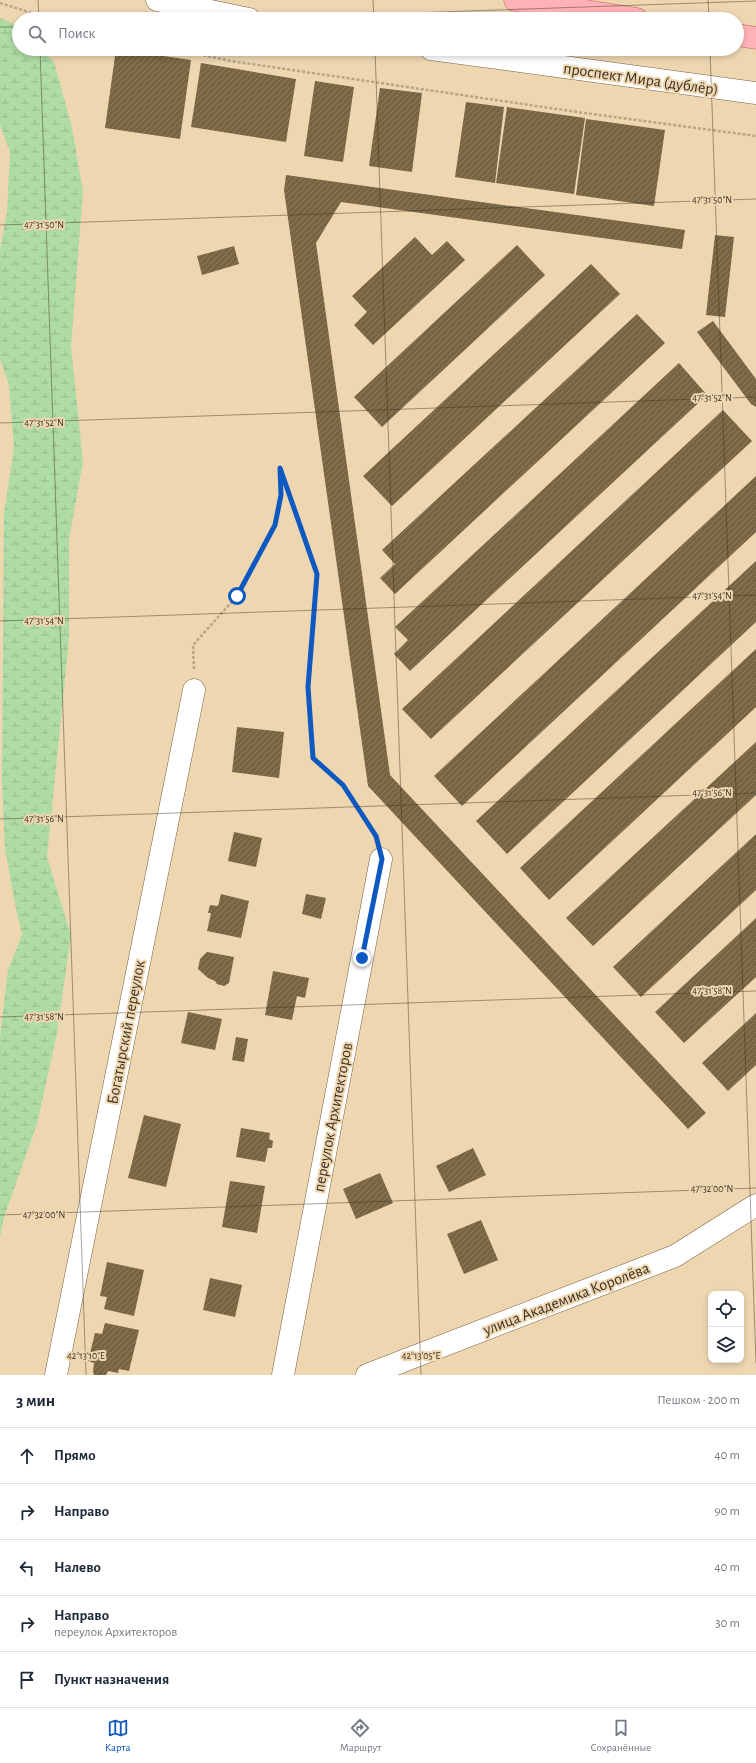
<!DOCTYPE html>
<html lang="ru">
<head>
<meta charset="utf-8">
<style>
  :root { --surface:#fff; --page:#f6f6f7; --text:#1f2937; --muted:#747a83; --line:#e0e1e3; --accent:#0e58c2 }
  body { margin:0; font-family:"Alegreya Sans",sans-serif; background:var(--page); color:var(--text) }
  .controls { position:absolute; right:12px; bottom:12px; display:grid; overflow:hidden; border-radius:8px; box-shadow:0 2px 6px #0003 }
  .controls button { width:36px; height:36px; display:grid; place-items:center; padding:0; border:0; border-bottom:1px solid var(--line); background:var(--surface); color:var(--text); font:20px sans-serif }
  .stop { position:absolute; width:12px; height:12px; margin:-9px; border:3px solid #0e58c2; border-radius:50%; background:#fff }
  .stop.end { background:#0e58c2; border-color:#fff; box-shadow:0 1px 4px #0008 }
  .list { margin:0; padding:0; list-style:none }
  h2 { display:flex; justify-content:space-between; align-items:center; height:52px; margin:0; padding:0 16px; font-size:17px }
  h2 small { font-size:13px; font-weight:400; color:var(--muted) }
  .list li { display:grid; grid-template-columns:26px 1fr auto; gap:12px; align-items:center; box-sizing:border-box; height:56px; padding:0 16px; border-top:1px solid var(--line) }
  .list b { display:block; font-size:15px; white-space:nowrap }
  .list p { margin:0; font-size:13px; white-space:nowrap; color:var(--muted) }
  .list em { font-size:13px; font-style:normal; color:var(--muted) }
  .icon { flex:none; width:22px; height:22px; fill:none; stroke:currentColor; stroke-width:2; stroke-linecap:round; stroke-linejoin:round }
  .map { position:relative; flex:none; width:756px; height:1375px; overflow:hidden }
  .search { position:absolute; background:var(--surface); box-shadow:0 2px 6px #0003; left:12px; right:12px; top:12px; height:44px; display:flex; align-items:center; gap:10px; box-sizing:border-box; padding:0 14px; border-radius:22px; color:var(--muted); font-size:15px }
  .sheet { height:332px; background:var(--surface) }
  nav { display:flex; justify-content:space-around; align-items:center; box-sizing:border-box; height:56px; border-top:1px solid var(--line); background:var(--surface); font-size:11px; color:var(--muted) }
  nav a { display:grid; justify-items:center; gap:2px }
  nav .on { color:var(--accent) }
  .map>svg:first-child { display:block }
  .wetland { fill:url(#wetland-marsh) }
  .building { fill:url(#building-hatch) }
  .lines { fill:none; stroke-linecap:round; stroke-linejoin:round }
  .minor-casing { stroke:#76613f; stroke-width:23 }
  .major-casing { stroke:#ba6361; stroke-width:23 }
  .path { stroke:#b8a486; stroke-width:2.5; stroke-dasharray:3 2; stroke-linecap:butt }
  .minor { stroke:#fff; stroke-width:22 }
  .major { stroke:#ffb2b5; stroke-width:22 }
  .route { stroke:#0e58c2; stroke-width:5 }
  .ticks { fill:none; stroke:#3a3122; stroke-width:1; stroke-opacity:0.45 }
  .labels { text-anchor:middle; stroke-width:4; stroke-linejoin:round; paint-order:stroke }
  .street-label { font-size:16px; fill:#3a3122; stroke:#eed6b1 }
  .ticks-label { font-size:10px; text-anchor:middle; fill:#3a3122; stroke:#eed6b1; stroke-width:4; stroke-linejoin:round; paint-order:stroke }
</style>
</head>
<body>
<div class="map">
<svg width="756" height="1375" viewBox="0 0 756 1375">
  <defs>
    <pattern id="wetland-marsh" width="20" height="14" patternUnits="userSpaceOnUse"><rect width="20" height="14" fill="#afdba4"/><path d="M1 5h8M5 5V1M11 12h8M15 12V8" fill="none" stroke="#97bc8d"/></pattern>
    <pattern id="building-hatch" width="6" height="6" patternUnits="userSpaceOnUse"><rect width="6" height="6" fill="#786441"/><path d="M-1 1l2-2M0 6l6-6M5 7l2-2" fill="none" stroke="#8b7b60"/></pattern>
  </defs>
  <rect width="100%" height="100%" fill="#eed6b1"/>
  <path class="wetland" d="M0,18L19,26V49H41L54,62L72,128L83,192L71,346L83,462L69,539V639L47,857L71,935L57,1033L37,1124L4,1217L0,1238V1037L8,970L22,935L14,899L5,848L2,782L4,513L14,447L9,385L0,359V250L7,212L10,152L0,125Z"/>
  <g class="building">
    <path d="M116,49L191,60L180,139L105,128Z"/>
    <path d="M201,63L296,79L286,142L191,127Z"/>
    <path d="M315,81L354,87L343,162L304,156Z"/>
    <path d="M380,88L422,93L412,172L369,166Z"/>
    <path d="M466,102L504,107L495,183L455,177Z"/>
    <path d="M507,107L585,118L574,194L496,183Z"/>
    <path d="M586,119L665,130L654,206L576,195Z"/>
    <path d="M286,175L685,230L682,249L341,202L316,243L390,775L706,1113L688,1129L368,786L284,190Z"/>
    <path d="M715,235L734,237L725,317L706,315Z"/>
    <path d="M415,237L432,255L447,241L465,260L373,345L354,325L367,312L352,296Z"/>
    <path d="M517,245L545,275L382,427L354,397Z"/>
    <path d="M234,246L239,264L202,275L197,256Z"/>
    <path d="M591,264L620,294L392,506L363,476Z"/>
    <path d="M637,314L665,343L395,594L380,578L395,564L382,550Z"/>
    <path d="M713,321L756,379V407L751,404L697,332Z"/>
    <path d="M679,363L707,395L410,671L394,654L408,640L395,627Z"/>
    <path d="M723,410L752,441L431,739L402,709Z"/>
    <path d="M756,476V532L462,806L434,776Z"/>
    <path d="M756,561V622L507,854L476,821Z"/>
    <path d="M756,649V707L549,900L520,868Z"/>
    <path d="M237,727L284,732L279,778L232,772Z"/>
    <path d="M756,742V795L593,946L566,918Z"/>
    <path d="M234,832L262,838L256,867L228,861Z"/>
    <path d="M756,834V890L641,997L613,967Z"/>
    <path d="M221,894L249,901L241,938L207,931L211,913H208L210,905L218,906Z"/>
    <path d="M306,894L326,898L321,919L302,914Z"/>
    <path d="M756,918V977L684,1043L655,1012Z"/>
    <path d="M207,952L234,957L229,983L224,986L217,984L215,981L208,978L198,969L200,959Z"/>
    <path d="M273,971L309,978L305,998L297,996L292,1020L265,1015Z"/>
    <path d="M188,1012L222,1019L215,1050L181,1043Z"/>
    <path d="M756,1013V1065L728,1091L702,1063Z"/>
    <path d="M236,1037L248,1039L244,1062L232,1060Z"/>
    <path d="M144,1115L181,1124L166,1187L128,1178Z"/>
    <path d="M241,1128L270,1133L269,1139L273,1141L272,1148H268L265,1162L236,1157Z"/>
    <path d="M473,1148L486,1175L449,1192L436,1166Z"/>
    <path d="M380,1173L393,1203L356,1219L343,1189Z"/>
    <path d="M230,1181L265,1186L257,1233L222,1227Z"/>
    <path d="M481,1220L498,1260L464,1274L447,1234Z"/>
    <path d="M107,1262L144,1270L134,1316L104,1309L107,1297L100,1296Z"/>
    <path d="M210,1278L242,1285L235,1317L203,1310Z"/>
    <path d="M105,1323L139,1330L129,1371L119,1369L118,1373L108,1371L106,1375H94L93,1371L94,1363L88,1361L95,1333L102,1334Z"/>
  </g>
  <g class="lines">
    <defs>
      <g id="minor">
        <path d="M157,0L249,19"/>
        <path d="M431,49L756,93"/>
        <path d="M56,1375L194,690"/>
        <path d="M283,1375L381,859"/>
        <path d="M367,1375L675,1256L756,1205"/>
      </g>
      <g id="major">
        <path d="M515,0L637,19"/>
        <path d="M737,35L756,38"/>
      </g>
    </defs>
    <use href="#minor" class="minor-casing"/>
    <use href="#major" class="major-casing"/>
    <g class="path">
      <path d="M0,3L51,19"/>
      <path d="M174,49L231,61L577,112L756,136"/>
      <path d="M280,468L317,573L308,687L313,759L343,785L376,839"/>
      <path d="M194,669L193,645L237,596L275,525L281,495V471"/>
    </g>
    <use href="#minor" class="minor"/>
    <use href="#major" class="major"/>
  </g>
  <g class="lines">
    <path class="route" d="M237,596L275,525L281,495L280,468L317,574L308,687L313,758L343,785L376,836L382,859L362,958"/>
  </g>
  <path class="ticks" d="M38,0L39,19M373,0L374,19M708,0L709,19M240,19L756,1M0,27H19M40,49L86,1375M375,49L421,1375M710,49L756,1363M0,225L756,199M0,423L756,397M0,621L756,595M0,819L756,793M0,1017L756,991M0,1215L756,1188"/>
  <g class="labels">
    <g class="street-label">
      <text transform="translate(641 78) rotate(8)" y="6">проспект Мира (дублёр)</text>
      <text transform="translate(125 1032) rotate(-79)" y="6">Богатырский переулок</text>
      <text transform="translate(332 1117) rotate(-79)" y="6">переулок Архитекторов</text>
      <text transform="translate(566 1298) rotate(-21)" y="6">улица Академика Королёва</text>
    </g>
  </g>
  <g class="ticks-label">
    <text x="712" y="203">47°31'50"N</text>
    <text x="44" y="228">47°31'50"N</text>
    <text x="712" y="401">47°31'52"N</text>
    <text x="44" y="426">47°31'52"N</text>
    <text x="712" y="599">47°31'54"N</text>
    <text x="44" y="624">47°31'54"N</text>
    <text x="712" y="796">47°31'56"N</text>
    <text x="44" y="822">47°31'56"N</text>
    <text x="712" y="994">47°31'58"N</text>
    <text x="44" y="1020">47°31'58"N</text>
    <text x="712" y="1192">47°32'00"N</text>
    <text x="44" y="1218">47°32'00"N</text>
    <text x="86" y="1359">42°13'10"E</text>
    <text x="421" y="1359">42°13'05"E</text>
  </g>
</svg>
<div class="controls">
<button><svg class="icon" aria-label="locate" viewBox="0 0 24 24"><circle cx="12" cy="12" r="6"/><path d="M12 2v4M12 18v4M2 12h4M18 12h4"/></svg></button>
<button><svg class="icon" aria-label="layers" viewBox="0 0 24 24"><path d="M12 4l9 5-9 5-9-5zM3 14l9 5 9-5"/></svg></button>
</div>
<div class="stop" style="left:237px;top:596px"></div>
<div class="stop end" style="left:362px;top:958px"></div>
<div class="search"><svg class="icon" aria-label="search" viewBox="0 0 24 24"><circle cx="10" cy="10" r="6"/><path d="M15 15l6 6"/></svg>Поиск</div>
</div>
<section class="sheet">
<h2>3 мин<small>Пешком · 200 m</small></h2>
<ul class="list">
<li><svg class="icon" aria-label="ahead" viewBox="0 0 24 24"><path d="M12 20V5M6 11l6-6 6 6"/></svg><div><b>Прямо</b></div><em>40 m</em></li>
<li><svg class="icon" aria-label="right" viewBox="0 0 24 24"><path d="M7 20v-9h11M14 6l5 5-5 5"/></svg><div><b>Направо</b></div><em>90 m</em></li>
<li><svg class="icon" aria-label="left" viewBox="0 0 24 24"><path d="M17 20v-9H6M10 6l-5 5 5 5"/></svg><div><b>Налево</b></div><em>40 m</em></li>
<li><svg class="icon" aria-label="right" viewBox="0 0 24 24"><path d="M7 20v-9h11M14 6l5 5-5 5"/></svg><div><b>Направо</b><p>переулок Архитекторов</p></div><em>30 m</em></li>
<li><svg class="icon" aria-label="arrive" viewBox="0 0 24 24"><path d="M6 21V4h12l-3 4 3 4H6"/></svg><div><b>Пункт назначения</b></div></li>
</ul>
</section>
<nav>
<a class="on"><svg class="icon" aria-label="map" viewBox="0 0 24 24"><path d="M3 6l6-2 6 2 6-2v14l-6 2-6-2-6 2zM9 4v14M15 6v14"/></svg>Карта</a>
<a><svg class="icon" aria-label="directions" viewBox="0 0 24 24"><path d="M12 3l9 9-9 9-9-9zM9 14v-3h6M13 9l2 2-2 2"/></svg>Маршрут</a>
<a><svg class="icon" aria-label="saved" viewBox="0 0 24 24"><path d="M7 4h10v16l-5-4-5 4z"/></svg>Сохранённые</a>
</nav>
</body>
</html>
